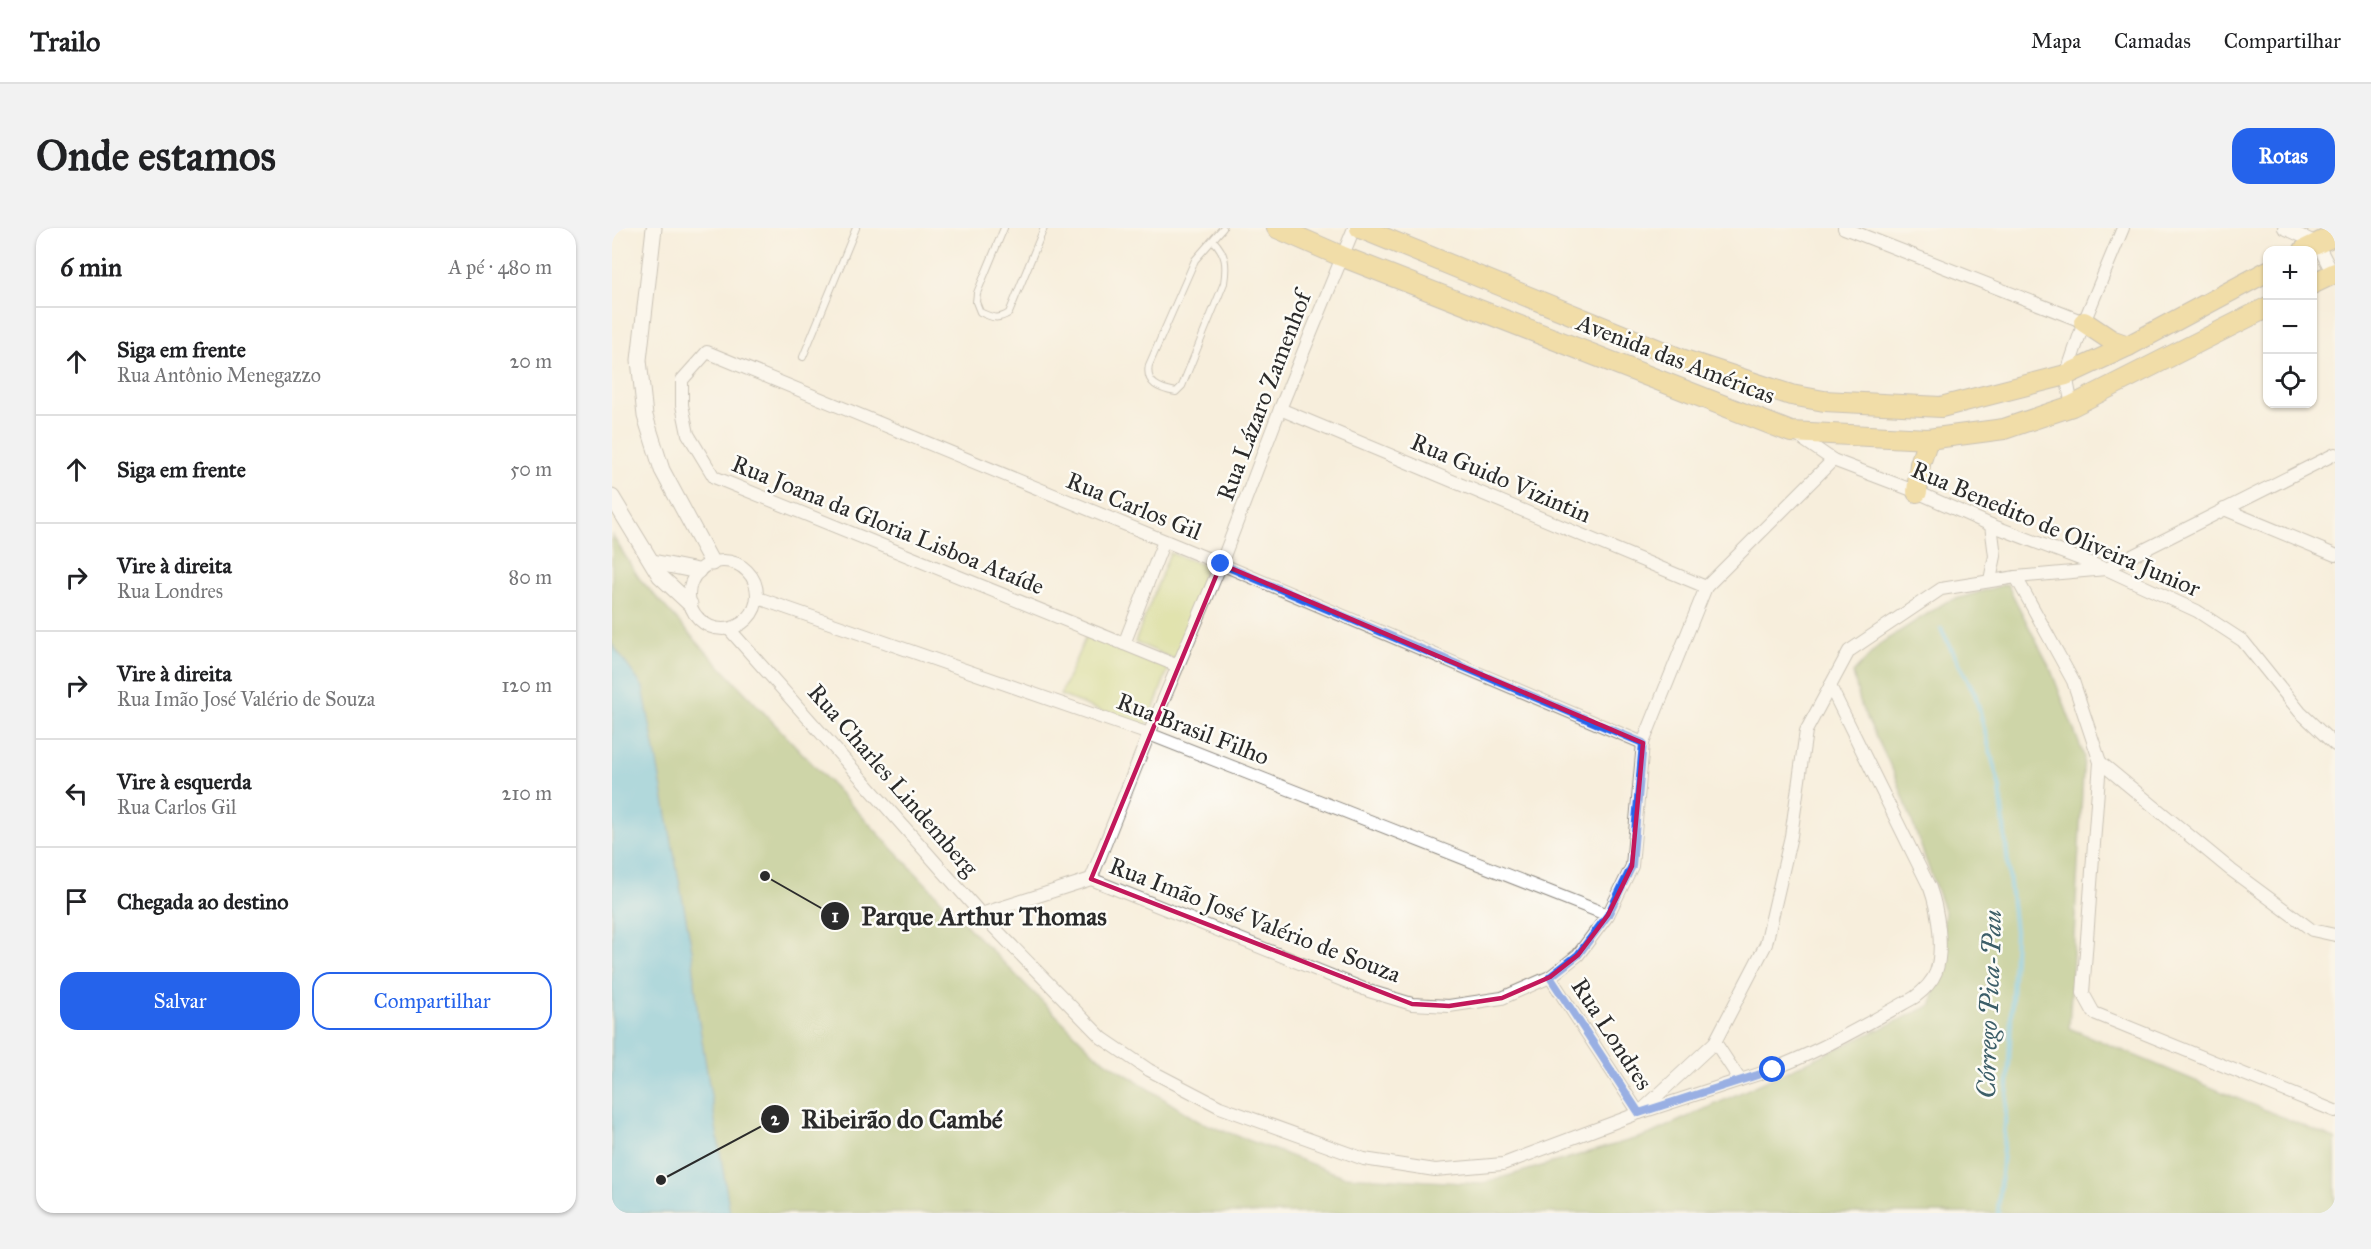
<!DOCTYPE html>
<html lang="pt">
<head>
<meta charset="utf-8">
<style>
  :root { --surface:#fff; --page:#f2f2f2; --text:#202124; --muted:#757577; --line:#e0e0e0; --accent:#2563eb }
  body { margin:0; font-family:"IM FELL Great Primer",serif; background:var(--page); color:var(--text) }
  .controls { position:absolute; right:18px; top:18px; display:grid; overflow:hidden; border-radius:12px; box-shadow:0 2px 4px #0004 }
  .controls button { width:54px; height:54px; display:grid; place-items:center; padding:0; border:0; border-bottom:2px solid var(--line); background:var(--surface); color:var(--text); font:30px sans-serif }
  .stop { position:absolute; width:18px; height:18px; margin:-14px; border:4px solid #2563eb; border-radius:50%; background:#fff }
  .stop.end { background:#2563eb; border-color:#fff; box-shadow:0 2px 6px #0008 }
  .list { margin:0; padding:0; list-style:none }
  h2 { display:flex; justify-content:space-between; align-items:center; height:78px; margin:0; padding:0 24px; font-size:26px }
  h2 small { font-size:20px; font-weight:400; color:var(--muted) }
  .list li { display:grid; grid-template-columns:39px 1fr auto; gap:18px; align-items:center; box-sizing:border-box; height:108px; padding:0 24px; border-top:2px solid var(--line) }
  .list b { display:block; font-size:22px; white-space:nowrap }
  .list p { margin:0; font-size:20px; white-space:nowrap; color:var(--muted) }
  .list em { font-size:20px; font-style:normal; color:var(--muted) }
  .actions { display:flex; gap:12px; padding:18px 24px }
  .actions a { flex:1; padding:14px 0; border:2px solid var(--accent); border-radius:18px; text-align:center; font-size:21px; color:var(--accent) }
  .actions .main { background:var(--accent); color:#fff }
  .icon { flex:none; width:33px; height:33px; fill:none; stroke:currentColor; stroke-width:2; stroke-linecap:round; stroke-linejoin:round }
  .map { position:relative; flex:none; width:1723px; height:985px; overflow:hidden; border-radius:18px }
  header { display:flex; align-items:center; gap:36px; box-sizing:border-box; height:84px; padding:0 30px; background:var(--surface); border-bottom:2px solid var(--line) }
  header strong { font-size:28px }
  nav { display:flex; gap:33px; margin-inline-start:auto; font-size:21px }
  .intro { display:flex; align-items:center; justify-content:space-between; box-sizing:border-box; height:144px; padding:0 36px }
  h1 { margin:0; font-size:42px }
  .button { padding:15px 27px; border-radius:18px; background:var(--accent); color:#fff; font-size:21px; font-weight:700 }
  main { display:flex; gap:36px; padding:0 36px }
  aside { flex:1; background:var(--surface); border-radius:18px; box-shadow:0 2px 4px #0004 }
  .map>svg:first-child { display:block }
  .green { fill:#c5d477; stroke:#788051; stroke-width:1.5 }
  .forest { fill:#9cb668; stroke:#64704a; stroke-width:1.5 }
  .water { fill:#5cbcda; stroke:#447482; stroke-width:1.5 }
  .lines { fill:none; stroke-linecap:round; stroke-linejoin:round }
  .stream { stroke:#5cbcda; stroke-width:4.5 }
  .service-casing { stroke:#918c84; stroke-width:8 }
  .minor-casing { stroke:#918c84; stroke-width:14 }
  .tertiary-casing { stroke:#918c84; stroke-width:17 }
  .primary-casing { stroke:#918c84; stroke-width:22 }
  .service { stroke:#fff; stroke-width:6 }
  .minor { stroke:#fff; stroke-width:12 }
  .tertiary { stroke:#fff; stroke-width:15 }
  .primary { stroke:#e9c769; stroke-width:20 }
  .route { stroke:#2563eb; stroke-width:8 }
  .marked { fill:none; stroke:#c2185b; stroke-width:4.5; stroke-linejoin:round }
  .labels { text-anchor:middle; stroke-width:5; stroke-linejoin:round; paint-order:stroke }
  .street-label { font-size:24px; fill:#2b2b2b; stroke:#fdfcf7 }
  .water-label { font-size:26px; font-style:italic; fill:#3c5e68; stroke:#fdfcf7 }
  .leader { fill:none; stroke:#2b2b2b; stroke-width:2 }
  .callout-dot { fill:#2b2b2b; stroke:#fdfcf7; stroke-width:2 }
  .mark-label { font-size:18px; text-anchor:middle; font-weight:bold; fill:#fff }
  .callout-label { font-size:26px; text-anchor:middle; font-weight:bold; fill:#2b2b2b; stroke:#fdfcf7; stroke-width:5; stroke-linejoin:round; paint-order:stroke }
</style>
</head>
<body>
<header>
<strong>Trailo</strong>
<nav><a>Mapa</a><a>Camadas</a><a>Compartilhar</a></nav>
</header>
<div class="intro"><h1>Onde estamos</h1><a class="button">Rotas</a></div>
<main>
<aside>
<h2>6 min<small>A pé · 480 m</small></h2>
<ul class="list">
<li><svg class="icon" aria-label="ahead" viewBox="0 0 24 24"><path d="M12 20V5M6 11l6-6 6 6"/></svg><div><b>Siga em frente</b><p>Rua Antônio Menegazzo</p></div><em>20 m</em></li>
<li><svg class="icon" aria-label="ahead" viewBox="0 0 24 24"><path d="M12 20V5M6 11l6-6 6 6"/></svg><div><b>Siga em frente</b></div><em>50 m</em></li>
<li><svg class="icon" aria-label="right" viewBox="0 0 24 24"><path d="M7 20v-9h11M14 6l5 5-5 5"/></svg><div><b>Vire à direita</b><p>Rua Londres</p></div><em>80 m</em></li>
<li><svg class="icon" aria-label="right" viewBox="0 0 24 24"><path d="M7 20v-9h11M14 6l5 5-5 5"/></svg><div><b>Vire à direita</b><p>Rua Imão José Valério de Souza</p></div><em>120 m</em></li>
<li><svg class="icon" aria-label="left" viewBox="0 0 24 24"><path d="M17 20v-9H6M10 6l-5 5 5 5"/></svg><div><b>Vire à esquerda</b><p>Rua Carlos Gil</p></div><em>210 m</em></li>
<li><svg class="icon" aria-label="arrive" viewBox="0 0 24 24"><path d="M6 21V4h12l-3 4 3 4H6"/></svg><div><b>Chegada ao destino</b></div></li>
</ul>
<div class="actions"><a class="main">Salvar</a><a>Compartilhar</a></div>
</aside>
<div class="map">
<svg width="1723" height="985" viewBox="0 0 1723 985">
  <rect width="100%" height="100%" fill="#fdfcf7"/>
  <filter id="ink" filterUnits="userSpaceOnUse"><feTurbulence type="fractalNoise" baseFrequency=".0167" numOctaves="2"/><feDisplacementMap in="SourceGraphic" scale="12" xChannelSelector="R" yChannelSelector="G"/><feConvolveMatrix kernelMatrix="1 2 1 2 8 2 1 2 1" color-interpolation-filters="sRGB"/></filter>
  <filter id="wash" filterUnits="userSpaceOnUse"><feTurbulence type="fractalNoise" baseFrequency=".008" numOctaves="4" result="noise"/><feDisplacementMap in="SourceGraphic" scale="24" xChannelSelector="R" yChannelSelector="G"/><feGaussianBlur stdDeviation="1.35" result="paint"/><feColorMatrix in="noise" values="0 0 0 0 0 0 0 0 0 0 0 0 0 0 0 0 0 1.4 0 .05"/><feComposite in="paint" operator="in"/></filter>
  <g filter="url(#wash)">
    <rect width="100%" height="100%" fill="#f7eedc"/>
    <g class="green">
      <path d="M558,325L594,338L564,432L523,414Z"/>
      <path d="M475,406L557,439L534,501L448,467Z"/>
    </g>
    <path class="forest" d="M0,307L27,350L87,416L336,679L484,827L586,893L731,948L868,956L1036,907L1320,777L1333,685L1284,549L1249,478L1241,445L1269,415L1334,374L1395,356L1439,442L1472,528L1457,800L1723,911V985H0Z"/>
    <path class="water" d="M0,416L31,459L80,722L86,788L118,985H0Z"/>
    <g class="lines">
      <path class="stream" d="M1329,401L1363,466L1388,560L1403,704L1396,856L1386,985"/>
    </g>
  </g>
  <g filter="url(#ink)">
    <g class="lines">
      <defs>
        <g id="service">
          <path d="M392,0L365,65L364,74L368,84C380,90 386,92 397,85L432,0"/>
          <path d="M601,12C614,26 615,36 612,55L570,158L564,164C548,161 533,156 537,137L583,32L611,0"/>
          <path d="M191,129L244,0"/>
        </g>
        <g id="minor">
          <path d="M1232,0L1472,94L1454,147L1460,178"/>
          <path d="M1672,0L1705,15L1721,46"/>
          <path d="M1472,94L1511,0"/>
          <path d="M668,181L1094,359"/>
          <path d="M1183,206L1221,232L1305,264L1379,297L1494,341L1585,383L1631,413L1688,484L1723,517"/>
          <path d="M1612,281L1723,327"/>
          <circle cx="111" cy="367" r="34"/>
          <path d="M1404,349L1461,453L1488,534L1471,765L1482,785L1723,883"/>
          <path d="M1378,352L1383,328L1379,297"/>
          <path d="M146,370L537,506L996,687"/>
          <path d="M118,402L369,686L490,810L537,842L608,879L752,931L823,942L891,936L1027,885L1128,852"/>
          <path d="M512,416L552,313"/>
          <path d="M566,438L102,249L76,206L70,177V152L95,124L609,336L1031,515"/>
          <path d="M1488,534L1619,642L1700,702L1723,707"/>
          <path d="M479,651L537,506L609,336L668,181L742,0"/>
          <path d="M369,686L479,651L757,763L800,776L837,778L890,770L938,749L966,727L996,687L1020,638L1031,515L1094,359L1221,232"/>
          <path d="M938,749L1027,885"/>
          <path d="M1103,814L1128,852C1190,834 1246,801 1303,769C1311,763 1320,754 1324,744C1332,721 1326,682 1318,660L1218,458"/>
          <path d="M1030,882L1103,814L1154,716L1179,608L1194,503L1237,423L1329,361L1404,349L1494,341L1723,226"/>
        </g>
        <g id="tertiary">
          <path d="M42,0L27,132L33,188L50,242L100,335"/>
          <path d="M0,269L48,348L78,376"/>
          <path d="M41,334L86,343"/>
        </g>
        <g id="primary">
          <path d="M665,0L729,28L1179,204L1316,211L1392,201L1460,178L1656,79"/>
          <path d="M748,0L1069,131L1179,167L1212,173L1329,179L1454,147L1516,118L1656,43"/>
          <path d="M1692,22L1723,7"/>
          <path d="M1700,56L1723,45"/>
          <path d="M1472,94L1499,112L1516,118"/>
          <path d="M1305,264L1308,236L1316,211"/>
        </g>
      </defs>
      <use href="#service" class="service-casing"/>
      <use href="#minor" class="minor-casing"/>
      <use href="#tertiary" class="tertiary-casing"/>
      <use href="#primary" class="primary-casing"/>
      <use href="#service" class="service"/>
      <use href="#minor" class="minor"/>
      <use href="#tertiary" class="tertiary"/>
      <use href="#primary" class="primary"/>
    </g>
  </g>
  <g class="lines" filter="url(#ink)">
    <path class="route" d="M609,336L1031,515L1020,638L996,687L966,727L938,749L1027,885L1161,842"/>
  </g>
  <path d="M0 0H1723V985H0ZM609,336L1031,515L1020,638L996,687L966,727L938,749L890,770L837,778L800,776L479,651Z" fill="#f7eedc" fill-opacity=".55" fill-rule="evenodd"/>
  <path class="marked" d="M609,336L1031,515L1020,638L996,687L966,727L938,749L890,770L837,778L800,776L479,651Z"/>
  <g class="labels">
    <g class="street-label">
      <text transform="translate(1064 131) rotate(21)" y="8">Avenida das Américas</text>
      <text transform="translate(652 168) rotate(-69)" y="8">Rua Lázaro Zamenhof</text>
      <text transform="translate(889 250) rotate(23)" y="8">Rua Guido Vizintin</text>
      <text transform="translate(522 278) rotate(22)" y="8">Rua Carlos Gil</text>
      <text transform="translate(276 297) rotate(22)" y="8">Rua Joana da Gloria Lisboa Ataíde</text>
      <text transform="translate(1444 301) rotate(23)" y="8">Rua Benedito de Oliveira Junior</text>
      <text transform="translate(581 501) rotate(21)" y="8">Rua Brasil Filho</text>
      <text transform="translate(281 552) rotate(49)" y="8">Rua Charles Lindemberg</text>
      <text transform="translate(643 692) rotate(21)" y="8">Rua Imão José Valério de Souza</text>
      <text transform="translate(1000 806) rotate(57)" y="8">Rua Londres</text>
    </g>
    <g class="water-label">
      <text transform="translate(1377 776) rotate(-88)" y="9">Córrego Pica-Pau</text>
    </g>
  </g>
  <path class="leader" d="M153 648L223 688M49 952L163 891"/>
  <g class="callout-dot">
    <circle cx="153" cy="648" r="6"/>
    <circle cx="49" cy="952" r="6"/>
    <circle cx="223" cy="688" r="15"/>
    <circle cx="163" cy="891" r="15"/>
  </g>
  <g class="mark-label">
    <text x="223" y="694">1</text>
    <text x="163" y="897">2</text>
  </g>
  <g class="callout-label">
    <text x="372" y="697">Parque Arthur Thomas</text>
    <text x="290" y="900">Ribeirão do Cambé</text>
  </g>
</svg>
<div class="controls">
<button>+</button>
<button>−</button>
<button><svg class="icon" aria-label="locate" viewBox="0 0 24 24"><circle cx="12" cy="12" r="6"/><path d="M12 2v4M12 18v4M2 12h4M18 12h4"/></svg></button>
</div>
<div class="stop" style="left:1161px;top:842px"></div>
<div class="stop end" style="left:609px;top:336px"></div>
</div>
</main>
</body>
</html>
